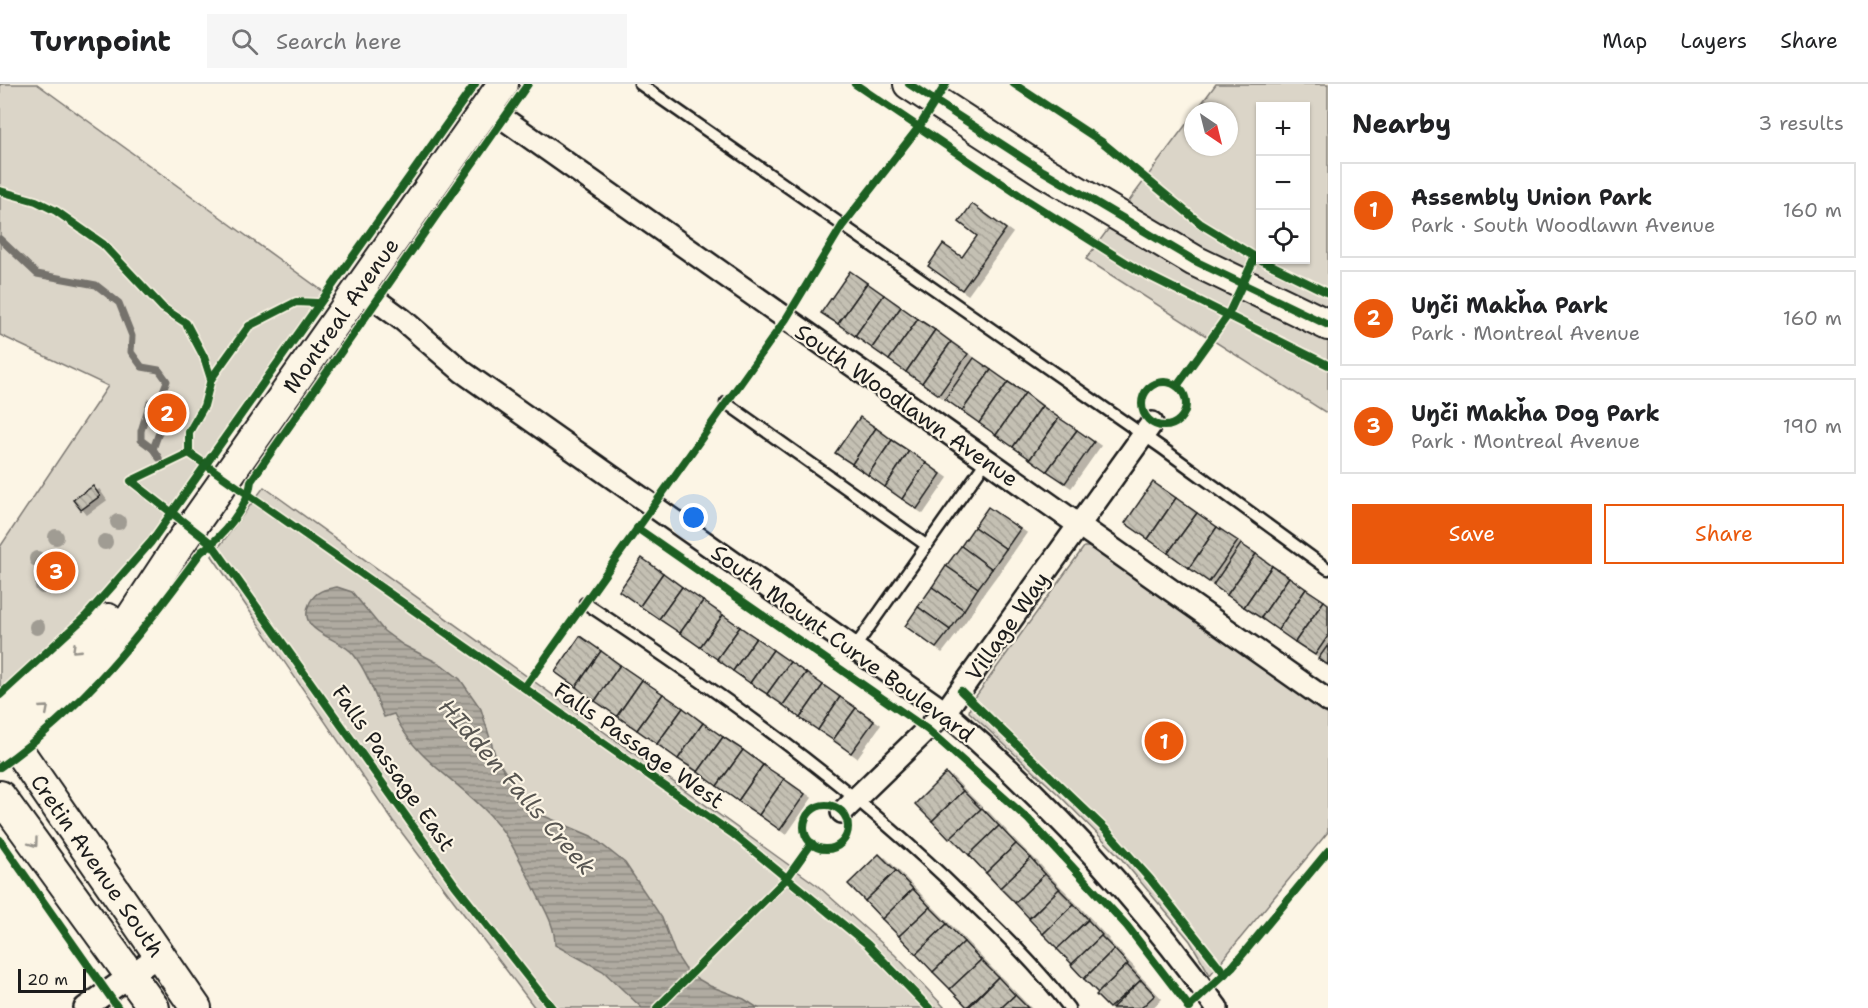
<!DOCTYPE html>
<html lang="en">
<head>
<meta charset="utf-8">
<style>
  :root { --surface:#fff; --page:#f6f6f6; --text:#202124; --muted:#757577; --line:#e0e0e0; --accent:#ea580c }
  body { margin:0; font-family:"Shantell Sans",sans-serif; background:var(--page); color:var(--text) }
  .controls { position:absolute; right:18px; top:18px; display:grid; overflow:hidden; border-radius:0px; box-shadow:0 2px 4px #0004 }
  .controls button { width:54px; height:54px; display:grid; place-items:center; padding:0; border:0; border-bottom:2px solid var(--line); background:var(--surface); color:var(--text); font:30px sans-serif }
  .compass { position:absolute; left:1184px; top:18px; width:54px; height:54px; border-radius:50%; background:var(--surface); box-shadow:0 2px 4px #0004; rotate:145deg }
  .scale { position:absolute; left:18px; bottom:15px; width:68px; box-sizing:border-box; padding-left:6px; border:3px solid #1c1c1c; border-top:0; font-size:16px; line-height:21px; white-space:nowrap; color:#1c1c1c; -webkit-text-stroke:4px #fcf5e5; paint-order:stroke }
  .you { position:absolute; left:694px; top:434px; width:21px; height:21px; margin:-15px; border:4px solid #fff; border-radius:50%; background:#1a73e8; box-shadow:0 0 0 9px #1a73e833 }
  .badge { display:grid; place-items:center; width:39px; height:39px; border-radius:50%; background:var(--accent); color:#fff; font-size:20px; font-weight:700 }
  .pin { position:absolute; translate:-50% -50%; border:3px solid #fff; box-shadow:0 2px 6px #0006 }
  .list { margin:0; padding:0; list-style:none }
  h2 { display:flex; justify-content:space-between; align-items:center; height:78px; margin:0; padding:0 24px; font-size:26px }
  h2 small { font-size:20px; font-weight:400; color:var(--muted) }
  .list li { display:grid; grid-template-columns:39px 1fr auto; gap:18px; align-items:center; box-sizing:border-box; height:96px; margin:0 12px 12px; padding:0 12px; border:2px solid var(--line); border-radius:0px }
  .list b { display:block; font-size:22px; white-space:nowrap }
  .list p { margin:0; font-size:20px; white-space:nowrap; color:var(--muted) }
  .list em { font-size:20px; font-style:normal; color:var(--muted) }
  .actions { display:flex; gap:12px; padding:18px 24px }
  .actions a { flex:1; padding:14px 0; border:2px solid var(--accent); border-radius:0px; text-align:center; font-size:21px; color:var(--accent) }
  .actions .main { background:var(--accent); color:#fff }
  .icon { flex:none; width:33px; height:33px; fill:none; stroke:currentColor; stroke-width:2; stroke-linecap:round; stroke-linejoin:round }
  .map { position:relative; flex:none; width:1328px; height:924px; overflow:hidden }
  header { display:flex; align-items:center; gap:36px; box-sizing:border-box; height:84px; padding:0 30px; background:var(--surface); border-bottom:2px solid var(--line) }
  header strong { font-size:28px }
  nav { display:flex; gap:33px; margin-inline-start:auto; font-size:21px }
  .search { width:420px; height:54px; background:var(--page); display:flex; align-items:center; gap:15px; box-sizing:border-box; padding:0 21px; border-radius:0px; color:var(--muted); font-size:22px }
  main { display:flex }
  aside { flex:1; background:var(--surface) }
  .map>svg:first-child { display:block }
  .green { fill:#dbd5c8; stroke:#7c7872; stroke-width:1.5; fill-rule:evenodd }
  .water { fill:url(#water-rules); stroke:#75726c; stroke-width:1.5 }
  .lines { fill:none; stroke-linecap:round; stroke-linejoin:round }
  .stream { stroke:#75726c; stroke-width:7 }
  .building { fill:url(#building-back-hatch); stroke:#1c1c1c; stroke-width:1.5; filter:url(#shadow) }
  .lane-casing { stroke:#1c1c1c; stroke-width:15 }
  .street-casing { stroke:#1c1c1c; stroke-width:26 }
  .secondary-casing { stroke:#1c1c1c; stroke-width:34 }
  .lane { stroke:#fcf5e5; stroke-width:10 }
  .street { stroke:#fcf5e5; stroke-width:21 }
  .secondary { stroke:#fcf5e5; stroke-width:30 }
  .cycleway-casing { stroke:#fcf5e5; stroke-width:11 }
  .cycleway { stroke:#1b5e20; stroke-width:8 }
  .tree { fill:#a09c93 }
  .oneway { stroke:#97938b }
  .labels { text-anchor:middle; stroke-width:4.5; stroke-linejoin:round; paint-order:stroke }
  .street-label { font-size:22px; fill:#1c1c1c; stroke:#fcf5e5 }
  .water-label { font-size:24px; font-style:italic; fill:#575551; stroke:#fcf5e5 }
</style>
</head>
<body>
<header>
<strong>Turnpoint</strong>
<div class="search"><svg class="icon" aria-label="search" viewBox="0 0 24 24"><circle cx="10" cy="10" r="6"/><path d="M15 15l6 6"/></svg>Search here</div>
<nav><a>Map</a><a>Layers</a><a>Share</a></nav>
</header>
<main>
<div class="map">
<svg width="1328" height="924" viewBox="0 0 1328 924">
  <defs>
    <pattern id="water-rules" width="6" height="5" patternUnits="userSpaceOnUse" patternTransform="scale(1.5)"><rect width="6" height="5" fill="#b0aba1"/><path d="M0 2.5h6" fill="none" stroke="#8e8a82"/></pattern>
    <pattern id="building-back-hatch" width="6" height="6" patternUnits="userSpaceOnUse" patternTransform="scale(1.5)"><rect width="6" height="6" fill="#c4c0b3"/><path d="M-1 5l2 2M0 0l6 6M5-1l2 2" fill="none" stroke="#a8a499"/></pattern>
    <filter id="shadow"><feDropShadow dx="6" dy="4" stdDeviation="0" flood-color="#0004"/></filter>
  </defs>
  <rect width="100%" height="100%" fill="#fcf5e5"/>
  <filter id="ink" filterUnits="userSpaceOnUse"><feTurbulence type="fractalNoise" baseFrequency=".0167" numOctaves="2"/><feDisplacementMap in="SourceGraphic" scale="12" xChannelSelector="R" yChannelSelector="G"/><feConvolveMatrix kernelMatrix="1 2 1 2 8 2 1 2 1" color-interpolation-filters="sRGB"/></filter>
  <g filter="url(#ink)">
    <g class="green">
      <path d="M0,0H37L328,211L225,355L100,521L47,579L0,620V463L108,302L0,251Z"/>
      <path d="M1216,0H1328V330L1086,175L1193,31V63H1229V27H1196ZM1260,22H1306V176H1260Z"/>
      <path d="M264,403L818,802L895,871L945,924H535L393,737L212,472Z"/>
      <path d="M1084,463H1092L1328,631V748L1210,891L1190,857L1119,772L1058,710L969,628L971,619Z"/>
    </g>
    <path class="water" d="M337,503L352,508L384,547L403,561L442,581L460,595L481,625L496,674L513,700L544,732L591,752L625,779L662,834L675,869L688,889L710,902L744,915L758,924H642L603,887L555,861C555,840 544,825 535,806C520,777 508,748 484,725C450,691 415,675 394,630L384,633C375,612 368,589 354,571C341,553 294,549 310,518C316,507 325,505 337,503Z"/>
    <g class="lines">
      <g class="stream">
        <path d="M0,155L37,190L96,201L119,219L132,252L131,268L142,283L159,286L167,297L161,312L150,318L141,347V356L153,365L159,374"/>
        <path d="M153,365L168,324L161,312"/>
      </g>
    </g>
    <g class="building">
      <path d="M972,120L1006,145L962,206L928,182L943,160L962,173L977,152L959,138Z"/>
      <path d="M850,187L867,199L838,240L821,229Z"/>
      <path d="M867,199L884,211L855,252L838,240Z"/>
      <path d="M884,211L901,223L872,264L855,252Z"/>
      <path d="M901,223L918,235L889,276L872,264Z"/>
      <path d="M918,235L935,246L906,288L889,276Z"/>
      <path d="M935,246L951,258L922,299L906,288Z"/>
      <path d="M951,258L968,270L939,311L922,299Z"/>
      <path d="M974,274L991,286L962,327L945,315Z"/>
      <path d="M991,286L1008,298L979,339L962,327Z"/>
      <path d="M1008,298L1025,309L996,351L979,339Z"/>
      <path d="M1025,309L1042,322L1013,363L996,351Z"/>
      <path d="M1042,322L1059,334L1030,375L1013,363Z"/>
      <path d="M860,333L876,344L852,380L835,369Z"/>
      <path d="M1059,334L1077,346L1047,387L1030,375Z"/>
      <path d="M876,344L892,356L868,391L852,380Z"/>
      <path d="M1077,346L1094,358L1065,399L1047,387Z"/>
      <path d="M892,356L909,367L885,403L868,391Z"/>
      <path d="M909,367L926,379L902,415L885,403Z"/>
      <path d="M926,379L941,390L917,425L902,415Z"/>
      <path d="M1153,398L1176,414L1148,455L1125,439Z"/>
      <path d="M93,402L100,412L81,426L73,416Z"/>
      <path d="M1176,414L1197,429L1168,469L1148,455Z"/>
      <path d="M988,423L1020,445L1006,465L974,443Z"/>
      <path d="M1197,429L1217,443L1189,484L1168,469Z"/>
      <path d="M974,443L1006,465L992,485L961,462Z"/>
      <path d="M1217,443L1238,457L1209,498L1189,484Z"/>
      <path d="M1241,460L1256,470L1227,511L1213,501Z"/>
      <path d="M961,462L992,485L978,504L946,482Z"/>
      <path d="M1256,470L1272,482L1244,523L1227,511Z"/>
      <path d="M642,474L663,489L640,522L619,507Z"/>
      <path d="M946,482L978,504L964,526L932,503Z"/>
      <path d="M1272,482L1289,493L1261,534L1244,523Z"/>
      <path d="M663,489L682,503L659,535L640,522Z"/>
      <path d="M1289,493L1306,505L1278,546L1261,534Z"/>
      <path d="M682,503L703,517L680,549L659,535Z"/>
      <path d="M932,503L964,526L950,546L918,523Z"/>
      <path d="M1306,505L1324,517L1295,558L1278,546Z"/>
      <path d="M703,517L723,531L700,563L680,549Z"/>
      <path d="M1324,517L1328,520V552L1315,571L1295,558Z"/>
      <path d="M918,523L950,546L936,564L905,542Z"/>
      <path d="M723,531L740,543L717,575L700,563Z"/>
      <path d="M740,543L756,554L733,587L717,575Z"/>
      <path d="M580,552L601,567L576,603L555,588Z"/>
      <path d="M756,554L773,566L750,599L733,587Z"/>
      <path d="M1328,561V581L1318,575Z"/>
      <path d="M773,566L790,578L767,610L750,599Z"/>
      <path d="M601,567L620,581L595,617L576,603Z"/>
      <path d="M790,578L806,589L783,621L767,610Z"/>
      <path d="M620,581L642,596L617,632L595,617Z"/>
      <path d="M806,589L823,601L800,634L783,621Z"/>
      <path d="M642,596L663,610L637,646L617,632Z"/>
      <path d="M823,601L840,613L818,646L800,634Z"/>
      <path d="M663,610L683,624L657,660L637,646Z"/>
      <path d="M840,613L856,624L833,656L818,646Z"/>
      <path d="M683,624L703,639L678,675L657,660Z"/>
      <path d="M856,624L874,637L851,669L833,656Z"/>
      <path d="M703,639L723,653L698,688L678,675Z"/>
      <path d="M723,653L743,666L717,702L698,688Z"/>
      <path d="M743,666L763,681L738,717L717,702Z"/>
      <path d="M763,681L784,695L759,731L738,717Z"/>
      <path d="M946,689L963,707L932,737L915,720Z"/>
      <path d="M784,695L805,710L780,746L759,731Z"/>
      <path d="M963,707L981,725L949,755L932,737Z"/>
      <path d="M982,724L999,742L969,771L951,753Z"/>
      <path d="M999,742L1016,760L986,789L969,771Z"/>
      <path d="M1016,760L1031,774L1000,804L986,789Z"/>
      <path d="M879,770L896,787L865,817L848,800Z"/>
      <path d="M1031,774L1045,790L1015,819L1000,804Z"/>
      <path d="M896,787L913,805L882,835L865,817Z"/>
      <path d="M1045,790L1060,805L1029,834L1015,819Z"/>
      <path d="M913,805L930,823L899,852L882,835Z"/>
      <path d="M1059,805L1074,820L1043,850L1029,835Z"/>
      <path d="M1074,820L1088,835L1058,865L1043,850Z"/>
      <path d="M930,823L947,840L916,870L899,852Z"/>
      <path d="M1088,836L1102,851L1072,880L1057,865Z"/>
      <path d="M947,840L964,858L933,888L916,870Z"/>
      <path d="M1101,852L1114,865L1084,895L1071,881Z"/>
      <path d="M964,858L981,876L950,905L933,888Z"/>
      <path d="M1114,865L1128,880L1098,909L1084,895Z"/>
      <path d="M981,876L998,893L967,923L950,905Z"/>
      <path d="M1127,881L1141,896L1109,924L1096,911Z"/>
      <path d="M998,893L1015,911L1001,924H968Z"/>
      <path d="M1141,896L1155,911L1141,924H1112Z"/>
      <path d="M1015,911L1028,924H1001Z"/>
    </g>
    <g class="lines">
      <defs>
        <g id="lane">
          <path d="M640,0L1162,364L1328,485"/>
          <path d="M726,319L926,461"/>
          <path d="M585,519C718,607 849,699 963,811C1000,846 1038,883 1069,924"/>
          <path d="M855,563L987,376"/>
        </g>
        <g id="street">
          <path d="M487,23L1328,617"/>
          <path d="M361,205L403,236L463,288L945,628C1048,716 1138,814 1217,924"/>
          <path d="M842,728L945,628L1152,339"/>
          <path d="M85,924L159,871"/>
        </g>
        <g id="secondary">
          <path d="M909,0L1043,87L1195,177L1328,241"/>
          <path d="M0,636L108,535"/>
          <path id="s1" d="M0,640L196,924"/>
          <path id="s2" d="M0,662L67,606L121,549L177,464L503,0"/>
          <path d="M0,712L154,924"/>
        </g>
      </defs>
      <use href="#lane" class="lane-casing"/>
      <use href="#street" class="street-casing"/>
      <use href="#secondary" class="secondary-casing"/>
      <use href="#lane" class="lane"/>
      <use href="#street" class="street"/>
      <use href="#secondary" class="secondary"/>
      <defs>
        <g id="cycleway">
          <path d="M855,0L1028,117L1141,188L1328,281"/>
          <path d="M909,0L1043,87L1195,177L1328,241"/>
          <path d="M1014,0L1102,58L1201,140L1255,173L1328,209"/>
          <path d="M0,107L36,117L56,127L103,160L163,224L186,239L204,273L211,295"/>
          <path d="M317,219L296,218L249,242L211,295L204,322L189,348V369L131,397L212,460L455,801L552,924"/>
          <circle cx="1164" cy="320" r="22"/>
          <path d="M1177,302L1228,231L1255,173"/>
          <path d="M189,369L733,750L867,860L929,924"/>
          <path d="M637,444L928,646L1028,735L1127,842L1190,924"/>
          <path d="M525,603L786,235L842,142L919,43L946,0"/>
          <path d="M961,607L1105,745L1150,795L1225,890"/>
          <path d="M0,611L86,532L151,458L475,0"/>
          <path d="M0,683C86,622 140,552 201,468C221,454 249,422 251,397L528,0"/>
          <circle cx="826" cy="743" r="22"/>
          <path d="M0,756L118,924"/>
          <path d="M657,924L787,794L812,759"/>
          <path d="M1188,924L1233,882L1328,767"/>
        </g>
      </defs>
      <use href="#cycleway" class="cycleway-casing"/>
      <use href="#cycleway" class="cycleway"/>
    </g>
    <g class="tree">
      <circle cx="118" cy="438" r="8"/>
      <circle cx="56" cy="453" r="8"/>
      <circle cx="105" cy="458" r="8"/>
      <circle cx="37" cy="475" r="8"/>
      <circle cx="43" cy="502" r="8"/>
      <circle cx="37" cy="543" r="8"/>
    </g>
    <defs><path id="oneway-chevron" d="M-2-3.5L2.5 0L-2 3.5" fill="none" stroke-width="1.6" stroke-linecap="round" stroke-linejoin="round" transform="scale(1.5)"/></defs>
    <g class="oneway">
      <use href="#oneway-chevron" transform="translate(76 565) rotate(136)"/>
      <use href="#oneway-chevron" transform="translate(45 625) rotate(-41)"/>
      <use href="#oneway-chevron" transform="translate(34 759) rotate(54)"/>
    </g>
  </g>
  <g class="labels">
    <g class="street-label">
      <text dy="8" stroke="none"><textPath href="#s2" startOffset="552">Montreal Avenue</textPath></text>
      <text transform="translate(907 321) rotate(35)" y="8">South Woodlawn Avenue</text>
      <text transform="translate(1007 542) rotate(-55)" y="8">Village Way</text>
      <text transform="translate(843 559) rotate(36)" y="8">South Mount Curve Boulevard</text>
      <text transform="translate(639 661) rotate(35)" y="8">Falls Passage West</text>
      <text transform="translate(394 684) rotate(55)" y="8">Falls Passage East</text>
      <text dy="8" stroke="none"><textPath href="#s1" startOffset="172">Cretin Avenue South</textPath></text>
    </g>
    <g class="water-label">
      <text transform="translate(517 703) rotate(49)" y="8">HIdden Falls Creek</text>
    </g>
  </g>
</svg>
<div class="controls">
<button>+</button>
<button>−</button>
<button><svg class="icon" aria-label="locate" viewBox="0 0 24 24"><circle cx="12" cy="12" r="6"/><path d="M12 2v4M12 18v4M2 12h4M18 12h4"/></svg></button>
</div>
<svg class="compass" viewBox="-18 -18 36 36"><path d="M0-13l5 13h-10z" fill="#e53935"/><path d="M0 13l5-13h-10z" fill="#757577"/></svg>
<div class="scale">20 m</div>
<div class="you"></div>
<div class="pin badge" style="left:1164px;top:657px">1</div>
<div class="pin badge" style="left:167px;top:329px">2</div>
<div class="pin badge" style="left:56px;top:487px">3</div>
</div>
<aside>
<h2>Nearby<small>3 results</small></h2>
<ul class="list">
<li><span class="badge">1</span><div><b>Assembly Union Park</b><p>Park · South Woodlawn Avenue</p></div><em>160 m</em></li>
<li><span class="badge">2</span><div><b>Uŋči Makȟa Park</b><p>Park · Montreal Avenue</p></div><em>160 m</em></li>
<li><span class="badge">3</span><div><b>Uŋči Makȟa Dog Park</b><p>Park · Montreal Avenue</p></div><em>190 m</em></li>
</ul>
<div class="actions"><a class="main">Save</a><a>Share</a></div>
</aside>
</main>
</body>
</html>
